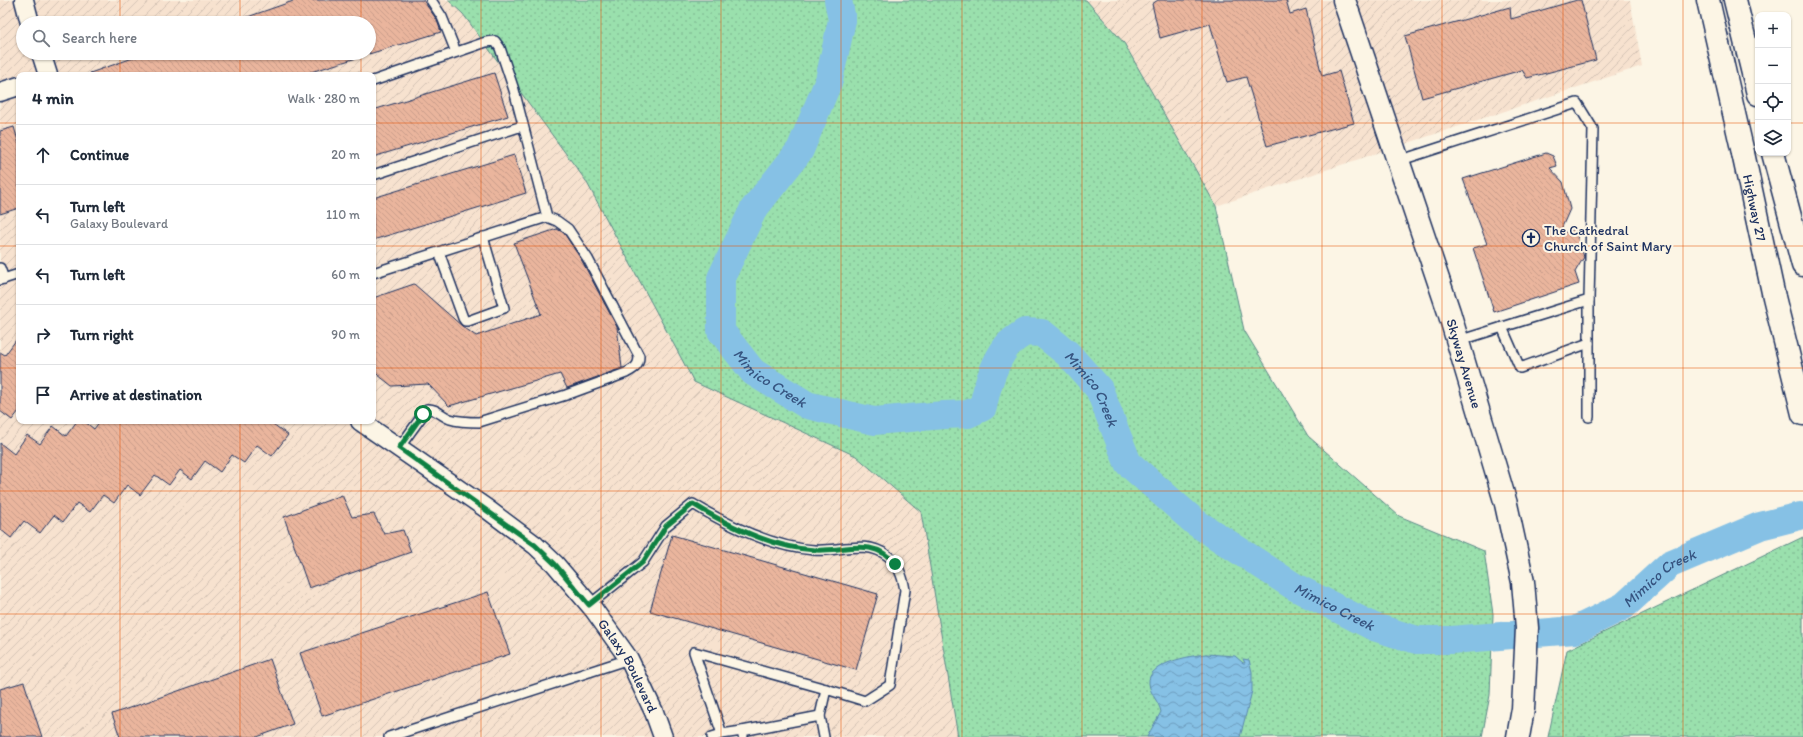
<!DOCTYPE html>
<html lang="en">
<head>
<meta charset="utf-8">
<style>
  :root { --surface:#fff; --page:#f6f6f7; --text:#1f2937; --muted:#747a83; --line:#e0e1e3 }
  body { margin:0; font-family:Itim,sans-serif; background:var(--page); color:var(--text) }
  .controls { position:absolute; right:12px; top:12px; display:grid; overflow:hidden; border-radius:8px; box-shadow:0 1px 3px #0004 }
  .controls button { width:36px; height:36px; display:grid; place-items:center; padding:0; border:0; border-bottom:1px solid var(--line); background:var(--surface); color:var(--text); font:20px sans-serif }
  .stop { position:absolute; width:12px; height:12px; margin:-9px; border:3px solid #0b8043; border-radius:50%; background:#fff }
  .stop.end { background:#0b8043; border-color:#fff; box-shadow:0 1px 4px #0008 }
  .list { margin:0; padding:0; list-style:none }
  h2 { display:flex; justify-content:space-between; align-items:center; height:52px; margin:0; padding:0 16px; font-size:17px }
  h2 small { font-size:13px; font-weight:400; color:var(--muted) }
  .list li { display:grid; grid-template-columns:26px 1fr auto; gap:12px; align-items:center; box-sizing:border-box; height:60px; padding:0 16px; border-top:1px solid var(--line) }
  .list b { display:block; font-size:15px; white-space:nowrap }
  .list p { margin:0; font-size:13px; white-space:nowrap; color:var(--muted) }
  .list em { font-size:13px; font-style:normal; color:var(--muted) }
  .icon { flex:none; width:22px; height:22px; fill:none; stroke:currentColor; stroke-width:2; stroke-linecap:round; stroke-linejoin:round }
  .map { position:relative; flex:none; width:1803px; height:737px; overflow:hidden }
  .search { position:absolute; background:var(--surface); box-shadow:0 1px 3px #0004; left:16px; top:16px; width:360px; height:44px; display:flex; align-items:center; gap:10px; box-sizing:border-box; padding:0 14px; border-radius:22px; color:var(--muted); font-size:15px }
  .panel { position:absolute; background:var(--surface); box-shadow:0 1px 3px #0004; left:16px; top:72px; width:360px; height:352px; border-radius:8px }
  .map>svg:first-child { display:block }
  .industrial { fill:url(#industrial-furrows); fill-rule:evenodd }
  .grass { fill:url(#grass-dots); stroke:#5a8886 }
  .water { fill:url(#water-waves); stroke:#5b87af }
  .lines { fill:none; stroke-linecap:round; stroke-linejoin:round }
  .river { stroke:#86c1e5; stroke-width:28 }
  .building { fill:url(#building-back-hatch); stroke:#1b2f5e }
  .lane-casing { stroke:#1b2f5e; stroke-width:12 }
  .street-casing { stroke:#1b2f5e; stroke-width:21 }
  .secondary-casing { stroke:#1b2f5e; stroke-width:25 }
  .primary-casing { stroke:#1b2f5e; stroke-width:25 }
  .highway-casing { stroke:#1b2f5e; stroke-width:25 }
  .lane { stroke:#fcf5e5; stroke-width:9 }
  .street { stroke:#fcf5e5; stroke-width:18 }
  .secondary { stroke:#fcf5e5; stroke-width:22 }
  .primary { stroke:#fcf5e5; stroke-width:22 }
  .highway { stroke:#fcf5e5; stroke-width:22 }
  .route { stroke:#0b8043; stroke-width:5 }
  .grid { fill:none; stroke:#e8590c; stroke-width:1; stroke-opacity:0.55 }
  .labels { text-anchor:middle; stroke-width:4; stroke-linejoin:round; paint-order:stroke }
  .street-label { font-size:14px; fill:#1b2f5e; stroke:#fcf5e5 }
  .poi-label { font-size:14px; fill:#1b2f5e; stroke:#fcf5e5; text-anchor:start }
  .water-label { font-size:15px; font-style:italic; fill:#365480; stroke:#fcf5e5 }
</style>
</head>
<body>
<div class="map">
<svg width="1803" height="737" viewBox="0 0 1803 737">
  <defs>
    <pattern id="industrial-furrows" width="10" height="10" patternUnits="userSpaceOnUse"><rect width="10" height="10" fill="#f7e2cf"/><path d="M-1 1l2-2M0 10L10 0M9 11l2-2" fill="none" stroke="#d3c2b4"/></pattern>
    <pattern id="grass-dots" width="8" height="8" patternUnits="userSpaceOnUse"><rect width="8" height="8" fill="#9ae0ad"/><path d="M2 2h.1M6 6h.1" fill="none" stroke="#84c097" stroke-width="1.8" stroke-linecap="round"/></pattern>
    <pattern id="water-waves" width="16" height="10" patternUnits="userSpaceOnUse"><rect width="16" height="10" fill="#86c1e5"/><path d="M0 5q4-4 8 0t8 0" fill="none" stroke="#6d9dbd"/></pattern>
    <pattern id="building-back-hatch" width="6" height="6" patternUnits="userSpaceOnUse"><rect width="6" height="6" fill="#eab59d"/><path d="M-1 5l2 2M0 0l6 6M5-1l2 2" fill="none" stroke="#c89c8a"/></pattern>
  </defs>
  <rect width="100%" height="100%" fill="#fcf5e5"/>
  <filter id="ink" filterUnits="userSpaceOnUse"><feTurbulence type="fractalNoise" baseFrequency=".025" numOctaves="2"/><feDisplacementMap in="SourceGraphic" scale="8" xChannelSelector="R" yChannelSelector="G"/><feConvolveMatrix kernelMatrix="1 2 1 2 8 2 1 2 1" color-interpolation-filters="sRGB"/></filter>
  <g filter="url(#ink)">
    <g class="industrial">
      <path d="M0,0H448L463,14L586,181L694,382L856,456L921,512L958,737H0ZM23,23H369V53H23ZM19,75H373V421H19Z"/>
      <path d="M1086,0H1630L1642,66L1216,206L1124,43Z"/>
    </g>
    <g class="grass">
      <path d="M448,0H1086L1124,43L1216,206L1244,330L1308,436L1399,516L1484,551L1493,614L1490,695L1482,737H958L921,512L856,456L694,382L586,181L463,14Z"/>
      <path d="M1803,537V737H1548L1567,650Z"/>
    </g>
    <path class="water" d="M1206,654L1235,656L1243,663H1245L1243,659L1249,660L1252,672V691L1240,737H1147L1161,712C1159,701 1150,695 1149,683C1147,663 1190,656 1206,654Z"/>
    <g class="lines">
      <path class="river" id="s1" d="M838,0L842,20L829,80L800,150L753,210L721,278V331L753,372L807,405L874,421L944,415L968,414L983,407C987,386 994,363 1007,346C1012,340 1019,336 1025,332L1042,333L1068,354L1099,389L1128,463L1195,522L1295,587L1374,627L1417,640H1451L1575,630L1624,606L1670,564L1760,526L1800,516"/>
    </g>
    <g class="building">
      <path d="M296,0H423L437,20L441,32L369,54V23H237L236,21Z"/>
      <path d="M1158,0H1286L1290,14L1306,9L1322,76L1339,71L1354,123L1267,146L1246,77L1227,82L1210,24L1160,38L1152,4Z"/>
      <path d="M1577,0H1581L1596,60L1527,78L1522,70L1422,98L1405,36L1510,7L1511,19Z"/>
      <path d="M147,53H362L363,56L301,75H91L90,73Z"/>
      <path d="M494,73L508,116L373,157V110Z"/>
      <path d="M14,127L19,144V208L0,214V131Z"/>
      <path d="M1546,153L1553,156L1557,166L1550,168L1563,182L1570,209L1559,234L1575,229L1584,257L1575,272L1579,284L1494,312L1473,248L1487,244L1463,179Z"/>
      <path d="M514,155L526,193L373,240V198Z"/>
      <path d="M557,229L564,233L581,259L617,327L622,368L567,388L560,374L449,406L428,384L392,386L373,371V298L414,284L462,326L476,336L541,314L514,243Z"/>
      <path d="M19,336V411L12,420L0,411V352L5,355Z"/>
      <path d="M77,421H84L94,429L100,421H269L288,435L272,456L257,445L244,463L232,455L220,472L205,461L192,479L180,470L169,485L155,475L140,495L127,485L114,503L103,495L90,512L77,503L63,522L54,515L40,533L24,521L11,538L0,529V443L14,454L27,435L40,444L53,426L66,436Z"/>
      <path d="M342,495L352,517L374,514L384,534L403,530L411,552L309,588L284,517Z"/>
      <path d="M672,535L878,594L856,670L650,611Z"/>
      <path d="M488,592L510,654L322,716L300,653Z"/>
      <path d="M270,659L293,724L257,737H120L112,714Z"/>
      <path d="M24,682L42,737H0V689Z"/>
    </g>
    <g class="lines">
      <defs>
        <g id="lane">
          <path d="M431,0L442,17L456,52"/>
          <path d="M373,81L486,42L495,41L500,48L514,90L547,217L373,273"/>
          <path d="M1398,161L1577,103L1593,129L1589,300L1458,341"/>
          <path d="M373,175L522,126"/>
          <path d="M439,252L463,318L465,321H468L504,308L483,237"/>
          <path d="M0,268L4,279"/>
          <path d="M0,280L19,274"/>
          <path d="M1589,300V417"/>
          <path d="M1502,327L1520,368L1589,343"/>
          <path d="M399,448L427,409C436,408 442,416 450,419C460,422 468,422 479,422L566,395L626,373C635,368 639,366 639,356L588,259L568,229L557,221L547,217"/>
          <path d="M589,605L643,562L666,526L693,504C729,526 772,547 814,550C838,552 866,539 888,556C899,564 903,578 905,590L890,685L865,701L826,689L820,716L824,737"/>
          <path d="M742,731L820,716"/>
          <path d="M722,734L694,652L826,689"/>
          <path d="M389,737L629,659"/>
          <path d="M712,737L722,734L742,731L743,736"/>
        </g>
        <g id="street">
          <path d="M24,0L30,23"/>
          <path d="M41,53L48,75"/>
          <path d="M0,92L19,86"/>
          <path id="s2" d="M360,421L487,509L535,545L555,564L594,610L629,659L654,712L663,737"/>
        </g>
        <g id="secondary">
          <path id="s3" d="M1344,0L1449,312L1506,504L1523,582L1527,628L1523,709L1518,737"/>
        </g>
        <g id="primary">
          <path d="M1708,0L1743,153"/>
          <path d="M1735,0L1758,94"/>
        </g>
        <g id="highway">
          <path id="s4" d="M1743,153L1774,297L1803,414"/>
          <path d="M1773,153L1803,265"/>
        </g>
      </defs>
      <use href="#lane" class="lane-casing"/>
      <use href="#street" class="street-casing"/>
      <use href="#secondary" class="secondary-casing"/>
      <use href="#primary" class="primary-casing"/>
      <use href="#highway" class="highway-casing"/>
      <use href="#lane" class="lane"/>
      <use href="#street" class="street"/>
      <use href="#secondary" class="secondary"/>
      <use href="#primary" class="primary"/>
      <use href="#highway" class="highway"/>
    </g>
  </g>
  <g class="lines" filter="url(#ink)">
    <path class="route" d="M423,414L399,448L535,545L555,564L589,605L643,562L666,526L693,504C727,525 774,548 815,550C843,552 874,536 895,564"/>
  </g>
  <path class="grid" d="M120,0V23M240,0V23M361,0V23M481,0V737M601,0V737M721,0V737M841,0V737M962,0V737M1082,0V737M1202,0V737M1322,0V737M1442,0V737M1563,0V737M1683,0V737M120,53V75M240,53V75M361,53V75M0,123H19M373,123H1758M1788,123H1803M0,246H19M373,246H1803M0,368H19M373,368H1803M120,421V737M240,421V737M361,421V737M0,491H1803M0,614H1803"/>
  <defs>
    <symbol id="church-ring" viewBox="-11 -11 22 22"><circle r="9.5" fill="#fcf5e5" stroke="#1b2f5e" stroke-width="1.5"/><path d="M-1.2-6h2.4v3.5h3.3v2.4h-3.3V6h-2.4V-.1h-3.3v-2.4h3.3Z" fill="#1b2f5e"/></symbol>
  </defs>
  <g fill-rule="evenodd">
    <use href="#church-ring" x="1521" y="228" width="20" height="20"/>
  </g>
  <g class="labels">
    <g class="street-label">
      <text dy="5" stroke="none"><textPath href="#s4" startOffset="56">Highway 27</textPath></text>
      <text dy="5" stroke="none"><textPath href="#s3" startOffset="383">Skyway Avenue</textPath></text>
      <text dy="5" stroke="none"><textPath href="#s2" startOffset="368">Galaxy Boulevard</textPath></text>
    </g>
    <g class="poi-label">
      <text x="1544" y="235">The Cathedral<tspan x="1544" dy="16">Church of Saint Mary</tspan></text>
    </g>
    <g class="water-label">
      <text dy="5" stroke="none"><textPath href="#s1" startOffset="431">Mimico Creek</textPath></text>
      <text dy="5" stroke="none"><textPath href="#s1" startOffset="839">Mimico Creek</textPath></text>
      <text dy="5" stroke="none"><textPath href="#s1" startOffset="1523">Mimico Creek</textPath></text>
      <text dy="5" stroke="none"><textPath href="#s1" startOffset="1175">Mimico Creek</textPath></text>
    </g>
  </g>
</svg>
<div class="controls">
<button>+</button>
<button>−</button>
<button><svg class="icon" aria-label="locate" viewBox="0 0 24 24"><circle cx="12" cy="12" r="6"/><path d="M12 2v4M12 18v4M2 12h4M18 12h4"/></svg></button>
<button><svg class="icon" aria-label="layers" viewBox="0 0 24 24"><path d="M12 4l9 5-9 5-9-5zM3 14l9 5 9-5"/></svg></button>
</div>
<div class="stop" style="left:423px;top:414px"></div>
<div class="stop end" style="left:895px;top:564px"></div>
<div class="search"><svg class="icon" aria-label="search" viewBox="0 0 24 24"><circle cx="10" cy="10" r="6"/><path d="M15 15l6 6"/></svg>Search here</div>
<section class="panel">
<h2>4 min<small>Walk · 280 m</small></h2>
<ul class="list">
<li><svg class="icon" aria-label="ahead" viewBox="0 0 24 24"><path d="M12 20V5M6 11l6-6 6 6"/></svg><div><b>Continue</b></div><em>20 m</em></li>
<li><svg class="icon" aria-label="left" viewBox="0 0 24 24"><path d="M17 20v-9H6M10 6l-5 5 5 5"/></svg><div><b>Turn left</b><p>Galaxy Boulevard</p></div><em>110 m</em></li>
<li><svg class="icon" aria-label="left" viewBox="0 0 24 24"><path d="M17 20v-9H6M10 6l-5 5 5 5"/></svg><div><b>Turn left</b></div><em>60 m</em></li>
<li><svg class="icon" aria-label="right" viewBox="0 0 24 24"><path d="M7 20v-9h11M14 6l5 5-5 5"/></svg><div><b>Turn right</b></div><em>90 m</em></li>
<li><svg class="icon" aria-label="arrive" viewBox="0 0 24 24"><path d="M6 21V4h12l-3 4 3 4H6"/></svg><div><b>Arrive at destination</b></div></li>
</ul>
</section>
</div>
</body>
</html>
